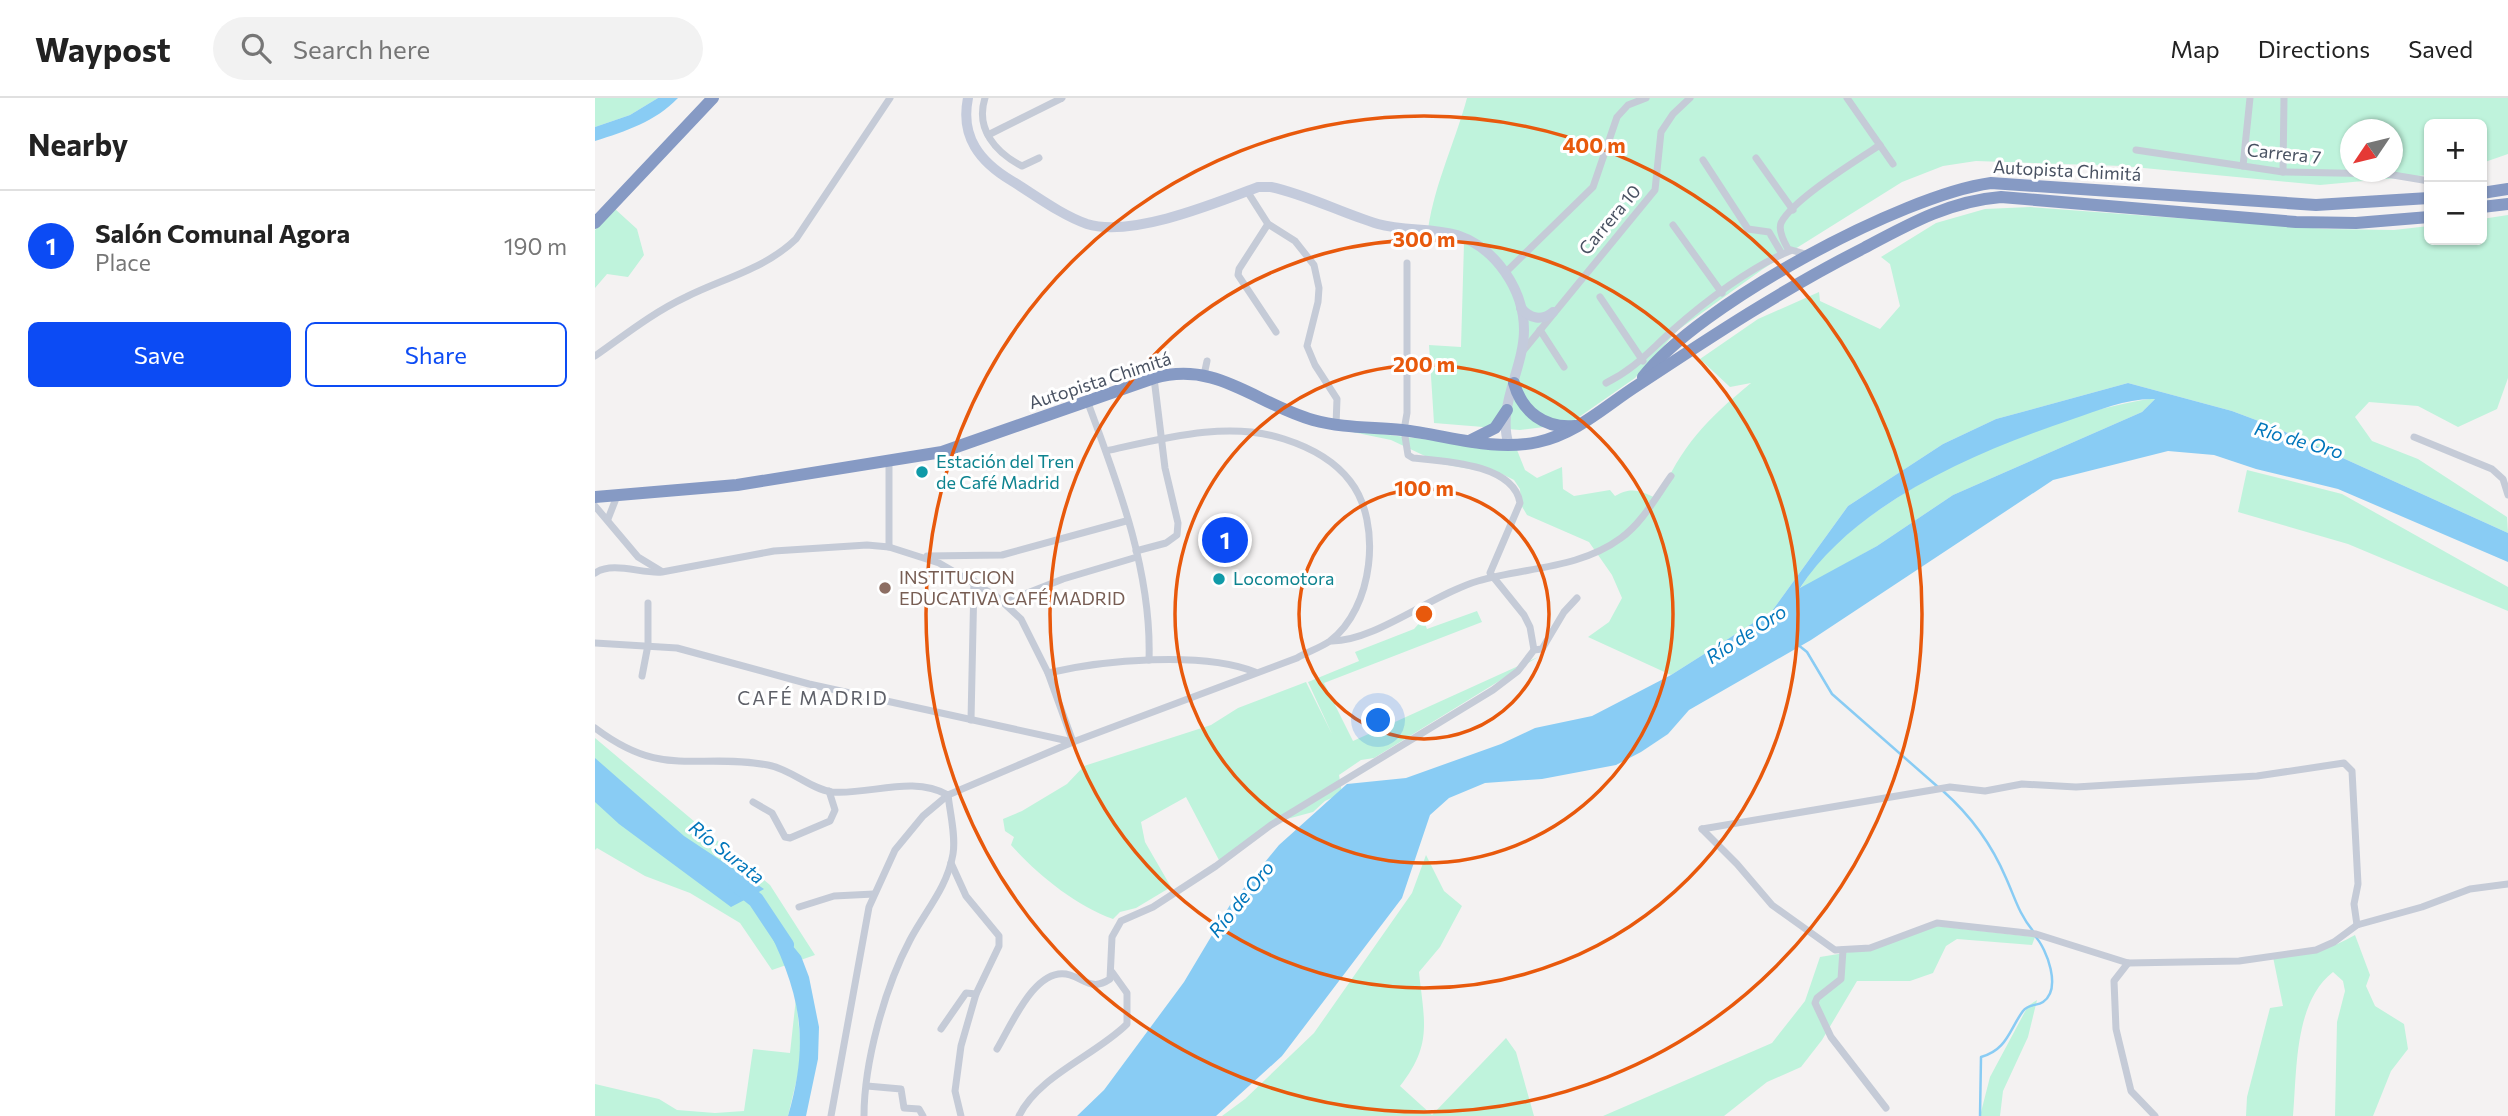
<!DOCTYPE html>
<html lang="en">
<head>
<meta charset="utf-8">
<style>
  :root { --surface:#fff; --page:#f2f2f2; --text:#222; --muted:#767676; --line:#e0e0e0; --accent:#0c4bf4 }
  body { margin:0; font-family:Commissioner,sans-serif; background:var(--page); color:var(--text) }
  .controls { position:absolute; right:21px; top:21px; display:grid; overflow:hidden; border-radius:10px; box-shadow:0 2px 5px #0004 }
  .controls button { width:63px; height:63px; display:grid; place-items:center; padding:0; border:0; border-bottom:2px solid var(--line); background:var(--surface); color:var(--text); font:35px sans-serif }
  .compass { position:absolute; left:1745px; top:21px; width:63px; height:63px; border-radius:50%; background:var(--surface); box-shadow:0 2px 5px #0004; rotate:235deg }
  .you { position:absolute; left:784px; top:623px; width:24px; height:24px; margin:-18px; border:5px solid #fff; border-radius:50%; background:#1a73e8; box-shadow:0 0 0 10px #1a73e833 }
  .badge { display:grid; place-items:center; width:46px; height:46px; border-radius:50%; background:var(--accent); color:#fff; font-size:23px; font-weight:700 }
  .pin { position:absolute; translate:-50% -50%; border:4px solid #fff; box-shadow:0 2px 7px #0006 }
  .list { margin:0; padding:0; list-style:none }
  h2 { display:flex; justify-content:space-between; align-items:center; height:91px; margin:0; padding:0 28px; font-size:30px }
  h2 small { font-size:23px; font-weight:400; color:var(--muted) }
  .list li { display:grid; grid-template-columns:46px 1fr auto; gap:21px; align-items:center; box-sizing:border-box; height:112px; padding:0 28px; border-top:2px solid var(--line) }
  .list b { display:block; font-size:26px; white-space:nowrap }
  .list p { margin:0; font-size:23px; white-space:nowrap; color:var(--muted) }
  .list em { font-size:23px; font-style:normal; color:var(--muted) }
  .actions { display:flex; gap:14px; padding:21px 28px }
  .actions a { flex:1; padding:16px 0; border:2px solid var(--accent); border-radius:10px; text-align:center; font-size:24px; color:var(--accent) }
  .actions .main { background:var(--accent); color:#fff }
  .icon { flex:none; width:38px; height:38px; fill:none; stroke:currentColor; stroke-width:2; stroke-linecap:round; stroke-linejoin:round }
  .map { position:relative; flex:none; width:1913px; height:1018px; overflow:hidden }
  header { display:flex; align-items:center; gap:42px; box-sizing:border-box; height:98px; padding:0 35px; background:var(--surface); border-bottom:2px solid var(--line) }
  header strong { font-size:33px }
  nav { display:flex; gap:38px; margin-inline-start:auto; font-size:24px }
  .search { width:490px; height:63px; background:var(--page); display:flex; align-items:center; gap:18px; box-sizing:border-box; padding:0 24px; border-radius:38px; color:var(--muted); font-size:26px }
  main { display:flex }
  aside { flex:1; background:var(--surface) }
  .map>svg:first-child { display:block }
  .green { fill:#bff3dc; fill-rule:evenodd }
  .water { fill:#89ccf4; fill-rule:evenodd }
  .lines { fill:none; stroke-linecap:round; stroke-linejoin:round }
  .stream { stroke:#89ccf4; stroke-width:2.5 }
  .river { stroke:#89ccf4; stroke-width:16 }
  .street { stroke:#c5cbd7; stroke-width:7 }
  .secondary { stroke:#c4cbdc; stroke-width:10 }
  .highway { stroke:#869ac4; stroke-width:12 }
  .ring { fill:none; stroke:#e8590c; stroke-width:3.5 }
  .culture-dot { fill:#0f9aa8; stroke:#fff; stroke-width:2.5 }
  .education-dot { fill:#8d6e63; stroke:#fff; stroke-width:2.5 }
  .labels { text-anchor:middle; stroke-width:6; stroke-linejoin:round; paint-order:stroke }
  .street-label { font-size:18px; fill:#485161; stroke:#fff }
  .culture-label { font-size:18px; fill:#0d838f; stroke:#fff; text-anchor:start }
  .education-label { font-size:18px; fill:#785e54; stroke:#fff; text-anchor:start }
  .water-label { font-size:19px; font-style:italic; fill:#0176bb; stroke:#fff }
  .neighbourhood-label { font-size:19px; letter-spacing:2px; fill:#5e6068; stroke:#fff }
  .centre { fill:#e8590c; stroke:#fff; stroke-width:3.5 }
  .ring-label { font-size:21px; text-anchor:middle; font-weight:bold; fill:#e8590c; stroke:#fff; stroke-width:6; stroke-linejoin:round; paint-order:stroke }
</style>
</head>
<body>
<header>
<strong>Waypost</strong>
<div class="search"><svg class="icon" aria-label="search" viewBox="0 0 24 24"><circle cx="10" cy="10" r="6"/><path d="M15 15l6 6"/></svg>Search here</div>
<nav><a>Map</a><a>Directions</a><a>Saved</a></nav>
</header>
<main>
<aside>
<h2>Nearby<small></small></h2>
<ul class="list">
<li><span class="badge">1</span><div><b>Salón Comunal Agora</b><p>Place</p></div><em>190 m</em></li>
</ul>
<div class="actions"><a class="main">Save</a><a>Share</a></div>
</aside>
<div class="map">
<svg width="1913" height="1018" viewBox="0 0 1913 1018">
  <rect width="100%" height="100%" fill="#f4f2f2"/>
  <g class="green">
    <path d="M0,0H63L35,17L0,29Z"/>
    <path d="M872,0H1913V56L1887,65V26H1834V77L1725,87L1528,68L1381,63L1348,68L1307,84L1168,171L1083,232L1040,280L974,326L925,332L839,325L834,247L866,249L869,145L832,140C837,91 859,48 872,0ZM1756,32H1798V74H1756Z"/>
    <path d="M1435,109L1731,131L1799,132L1834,128V142H1887V121L1913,117V280L1902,311L1863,329L1823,308L1774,304L1760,319L1777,343L1823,361L1912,419L1913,435L1677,328L1637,313L1533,285L1401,321L1348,346L1253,408L1177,513L1076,577L993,539L1014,524L1027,500L1017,477L994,444L932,417L926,407L925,391L919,382L909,377L847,366L796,342L743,331L922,352L930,372L942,380L967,369L968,391L979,398L1015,392L1020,398C1037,388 1046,393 1063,401C1088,346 1110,323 1156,285L1135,289L1105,261L1163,221L1224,194L1225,203L1285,231L1305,208L1295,166L1286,159L1341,125L1390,111Z"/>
    <path d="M20,111L42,131L49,157L33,179L12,176L0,190V132Z"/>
    <path d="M1561,300L1547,314L1358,397L1282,448L1204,492C1212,480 1219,467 1229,457C1310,378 1450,316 1561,300Z"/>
    <path d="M1652,372L1747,396L1913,489V513L1753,446L1643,414Z"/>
    <path d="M882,513L887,524L729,585L758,643L943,559L779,660L766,662L744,677L747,695L730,703L718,714L677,725L625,764L591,699L546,724L550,744L576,789L541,810L525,814L518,821C480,807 443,777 416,747L419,739L410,733L408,721L427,713L472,686L489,668L616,627L643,610L711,584L737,636L713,584L764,563L760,554L819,531L828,521L832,531Z"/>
    <path d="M0,640L175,787L220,857L177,872L145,825L95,795L50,778L2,750L0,752Z"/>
    <path d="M831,757L849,793L867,808L845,849L824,874C829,923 838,946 805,988L837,1017L911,940L921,954L939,1018H627L650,1001L719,935L817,795Z"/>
    <path d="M1341,828L1440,839L1437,847L1362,841L1351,848L1338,875L1315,883H1262L1227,942L1206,969L1172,984L1129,1018H1008L1177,945L1210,903L1225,859L1274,851Z"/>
    <path d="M1760,837L1775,877L1771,888L1780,908L1809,926L1813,951L1796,973L1778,1018H1740L1742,924L1750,893L1748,883L1738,874C1699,904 1702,973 1698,1018H1651L1652,999L1675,910L1688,908L1678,859C1708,858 1734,852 1760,837Z"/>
    <path d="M201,900L207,959L193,1018H0V986L64,1001L82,1012L120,1015L149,1013L158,951L195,955Z"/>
    <path d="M1442,902L1433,939L1408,993L1405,1018H1385L1395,979L1433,908Z"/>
  </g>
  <g class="water">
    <path d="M63,0H83C60,24 31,33 0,43V29L35,17Z"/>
    <path d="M1533,285L1637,313L1677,328L1913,435V464L1743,391L1661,371L1619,357L1573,353L1458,382L1216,542L1094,612L1073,636L1046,654L1021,667L947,681L890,685L854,700L835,717L807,800L687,958L621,1018H482L509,992L589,884L635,807L684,747L752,686L811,680L906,646L940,630L997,618L1076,577L1177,513L1253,408L1348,346L1401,321ZM1560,301L1547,314L1358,397L1282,448L1205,490C1261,404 1383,353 1478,321C1504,312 1533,300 1560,301Z"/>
    <path d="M0,660L89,738L169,791L157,798L206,858L214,879L224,929L223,961L211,1018H193C220,925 198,880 157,798L136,809L24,726L0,704Z"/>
  </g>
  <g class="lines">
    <g class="stream">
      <path d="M1202,546L1212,554L1237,596L1343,689"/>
      <path d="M1348,693C1375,717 1397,747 1411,780C1420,800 1424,816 1438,833"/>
      <path d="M1385,1018L1386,959C1412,952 1414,932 1428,913C1433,906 1442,908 1448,904C1467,891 1452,851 1440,838"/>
    </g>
    <path class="river" d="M141,786L161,802L191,847"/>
    <g class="street">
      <path d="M390,0C380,31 401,55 427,68L444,60"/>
      <path d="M1252,0L1298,66"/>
      <path d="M393,37L467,0"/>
      <path d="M1541,52L1688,74L1792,76L1834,83"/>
      <path d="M1161,60L1198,112"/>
      <path d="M1108,62L1153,131L1174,134L1187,156"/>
      <path d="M1648,68L1655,0"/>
      <path d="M1688,74L1689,0"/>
      <path d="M652,93L673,126L700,143L719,167L724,190L723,204L712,248L720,267L742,301L741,327"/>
      <path d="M673,126L644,171L643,177L681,234"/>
      <path d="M1078,127L1127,195"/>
      <path d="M1214,157L1193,151C1189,144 1183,133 1186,125C1197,102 1262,62 1285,47"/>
      <path d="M812,165V315L809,332L813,357L818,360C849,363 919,366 925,405L895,475L929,517L935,529L939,552"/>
      <path d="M910,175L998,89L1022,19L1033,7L1051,0"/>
      <path d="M1005,199L1048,263"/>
      <path d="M945,232L969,269"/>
      <path d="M928,253L1060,92L1066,34L1078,16L1095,0"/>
      <path d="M0,258C30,237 57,215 91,199C129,180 170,171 201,141L295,0"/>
      <path d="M609,277L612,263"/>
      <path d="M1011,285C1041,270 1054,253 1078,232C1109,204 1157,168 1195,153"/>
      <path d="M493,305C523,386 557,474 554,562"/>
      <path d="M1819,339L1897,371L1908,381L1913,397"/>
      <path d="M0,408L43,459L66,473"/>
      <path d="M13,421L22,398"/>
      <path d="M294,449V364"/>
      <path d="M541,453L571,445L582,437L583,425L570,370L559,280"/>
      <path d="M332,458L407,457L531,423"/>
      <path d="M0,475C18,463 47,476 67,474L179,453L272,447L294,449L344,465L401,498L426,521L453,575L478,644"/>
      <path d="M410,504L468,481L542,459"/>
      <path d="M736,543C779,544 838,496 883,483C931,469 984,471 1026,440C1047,425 1061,399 1076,378"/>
      <path d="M0,545L82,550L214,586L478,644"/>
      <path d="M453,575C508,562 608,553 660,574"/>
      <path d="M47,578L53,547V505"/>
      <path d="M376,622L379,483"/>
      <path d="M0,630C69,682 99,654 173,667C196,671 215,691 237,694C276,697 317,677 353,697"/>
      <path d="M158,704L177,715L190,739L195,740L235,723L240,712L234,693"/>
      <path d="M1107,731L1142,766L1177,807L1240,852L1275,850L1342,825L1441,836L1533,865L1644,863L1721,852L1739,844L1762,827L1827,809L1875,791L1913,786"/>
      <path d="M1107,731L1355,689L1390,693L1427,686L1481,689L1662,678L1749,665L1757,673L1763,786L1759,806L1762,827"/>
      <path d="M356,765L371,798L404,838V848L381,896L366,948L360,993L366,1018"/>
      <path d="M204,809L239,798L279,796"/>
      <path d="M1248,852L1246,881L1222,900L1220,905L1236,939L1291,1010"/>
      <path d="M1533,865L1519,883L1521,931L1536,993L1560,1018"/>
      <path d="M346,931L371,895L381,896"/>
      <path d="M402,951C416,928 441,866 475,877C491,882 497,893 515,881L517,839L526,823L558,809L621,768L676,727L898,592L923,573L939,552L947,551L969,514L982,500"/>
      <path d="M272,988L306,991L309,1010L324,1011L328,1018"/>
      <path d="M236,1018L274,809L300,752L328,718L353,697L478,644L702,560C712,554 725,550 735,543C778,511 788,425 755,383C739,362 714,349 689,341C633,322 566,341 511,353"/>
      <path d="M269,1018C269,964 290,889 315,842C331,812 352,790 358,756C361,738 355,715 353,697"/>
      <path d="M424,1018C443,978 501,957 532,926V895L517,874"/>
    </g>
    <g class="secondary">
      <path d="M373,0C365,39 385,64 417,83C440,97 466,117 492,126C536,140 621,105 663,89H676C713,97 746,115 783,126C808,133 837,130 862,137C901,150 929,192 929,232C929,270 901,310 914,347"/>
      <path d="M926,210C935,221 947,223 958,214"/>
    </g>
    <g class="highway">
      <path d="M1887,95L1913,91"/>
      <path d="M1887,109L1913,106"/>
      <path d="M0,125L118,0"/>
      <path d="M1048,279C1103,207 1307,97 1396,85L1721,107L1834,100"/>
      <path d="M919,285C927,314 950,331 980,328"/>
      <path d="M876,342L900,330L912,312"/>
      <path d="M0,399L142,387L347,354L559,280C622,262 661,306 718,322C747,330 777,329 807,332C852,337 898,354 943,344C983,335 1010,308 1043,287C1117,238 1190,190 1269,150C1314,126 1355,103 1406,99L1701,124L1761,125L1834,119"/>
    </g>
  </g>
  <g class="ring">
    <circle cx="829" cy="516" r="125"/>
    <circle cx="829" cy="516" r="249"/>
    <circle cx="829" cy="516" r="374"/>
    <circle cx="829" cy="516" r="498"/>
  </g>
  <g class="culture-dot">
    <circle cx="327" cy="374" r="7"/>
    <circle cx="624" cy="481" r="7"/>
  </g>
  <circle class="education-dot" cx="290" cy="490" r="7"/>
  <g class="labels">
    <g class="street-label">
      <text transform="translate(1689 56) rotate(6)" y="6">Carrera 7</text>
      <text transform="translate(1472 73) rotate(3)" y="6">Autopista Chimitá</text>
      <text transform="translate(1015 122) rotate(-50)" y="6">Carrera 10</text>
      <text transform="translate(505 283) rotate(-18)" y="6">Autopista Chimitá</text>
    </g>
    <g class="culture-label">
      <text x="341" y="370">Estación del Tren<tspan x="341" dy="21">de Café Madrid</tspan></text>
      <text x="638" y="487">Locomotora</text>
    </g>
    <g class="education-label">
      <text x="304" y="486">INSTITUCION<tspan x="304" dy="21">EDUCATIVA CAFÉ MADRID</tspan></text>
    </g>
    <g class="water-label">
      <text transform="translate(1704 342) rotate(16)" y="7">Río de Oro</text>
      <text transform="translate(1151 536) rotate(-33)" y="7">Río de Oro</text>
      <text transform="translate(132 754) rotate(38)" y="7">Río Surata</text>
      <text transform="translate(646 801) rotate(-51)" y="7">Río de Oro</text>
    </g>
    <g class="neighbourhood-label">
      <text x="218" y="607">CAFÉ MADRID</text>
    </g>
  </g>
  <circle cx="829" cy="516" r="10" class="centre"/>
  <g class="ring-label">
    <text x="999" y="55">400 m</text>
    <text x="829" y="149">300 m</text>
    <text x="829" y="274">200 m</text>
    <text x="829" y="398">100 m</text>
  </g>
</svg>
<div class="controls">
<button>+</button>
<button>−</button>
</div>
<svg class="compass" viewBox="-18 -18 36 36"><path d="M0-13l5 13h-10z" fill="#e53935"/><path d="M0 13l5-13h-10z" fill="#767676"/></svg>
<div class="you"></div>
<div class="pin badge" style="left:630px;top:442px">1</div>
</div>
</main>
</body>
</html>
